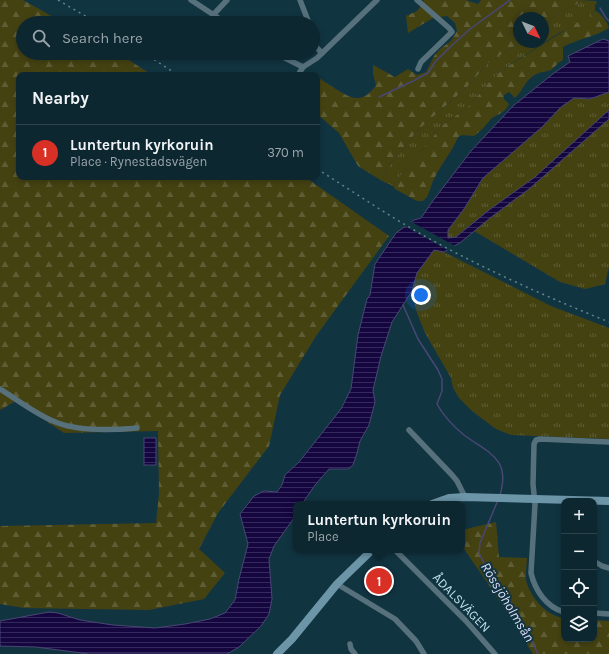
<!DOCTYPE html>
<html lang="en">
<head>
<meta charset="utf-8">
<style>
  :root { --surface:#0d2731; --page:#162f39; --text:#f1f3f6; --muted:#9aa5ab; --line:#2d444d; --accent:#d93025 }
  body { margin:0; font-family:Karla,sans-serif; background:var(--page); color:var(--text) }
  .controls { position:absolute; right:12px; bottom:12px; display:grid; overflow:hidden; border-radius:8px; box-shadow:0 2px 6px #0003 }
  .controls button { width:36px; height:36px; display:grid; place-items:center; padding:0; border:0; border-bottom:1px solid var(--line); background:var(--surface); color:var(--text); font:20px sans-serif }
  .compass { position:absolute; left:513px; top:12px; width:36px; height:36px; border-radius:50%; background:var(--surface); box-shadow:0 2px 6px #0003; rotate:133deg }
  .you { position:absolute; left:421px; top:295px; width:14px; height:14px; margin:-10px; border:3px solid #fff; border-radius:50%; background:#1a73e8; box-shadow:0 0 0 6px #1a73e833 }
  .badge { display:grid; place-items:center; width:26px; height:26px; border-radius:50%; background:var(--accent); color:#fff; font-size:13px; font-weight:700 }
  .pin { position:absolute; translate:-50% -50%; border:2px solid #fff; box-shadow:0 1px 4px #0006 }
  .popup { position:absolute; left:293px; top:501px; width:172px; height:52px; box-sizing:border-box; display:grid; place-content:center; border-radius:8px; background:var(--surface); filter:drop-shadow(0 1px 3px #0005); font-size:13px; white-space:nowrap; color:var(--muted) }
  .popup b { font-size:15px; color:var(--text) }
  .popup::after { content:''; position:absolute; left:50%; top:100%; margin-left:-8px; border:8px solid transparent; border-top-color:var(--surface) }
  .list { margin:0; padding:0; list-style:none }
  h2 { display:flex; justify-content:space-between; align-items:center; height:52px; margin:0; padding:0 16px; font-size:17px }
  h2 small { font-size:13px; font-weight:400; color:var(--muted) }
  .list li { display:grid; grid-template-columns:26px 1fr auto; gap:12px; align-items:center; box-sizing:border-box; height:56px; padding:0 16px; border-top:1px solid var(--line) }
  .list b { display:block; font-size:15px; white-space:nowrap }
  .list p { margin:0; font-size:13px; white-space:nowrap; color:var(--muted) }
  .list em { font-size:13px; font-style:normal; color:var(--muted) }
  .icon { flex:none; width:22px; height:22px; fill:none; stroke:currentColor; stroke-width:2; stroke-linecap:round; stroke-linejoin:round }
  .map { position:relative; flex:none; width:609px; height:654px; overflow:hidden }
  .search { position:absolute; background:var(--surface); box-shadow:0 2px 6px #0003; left:16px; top:16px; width:304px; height:44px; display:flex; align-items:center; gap:10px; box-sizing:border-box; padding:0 14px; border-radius:22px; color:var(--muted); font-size:15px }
  .panel { position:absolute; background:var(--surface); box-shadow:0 2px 6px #0003; left:16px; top:72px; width:304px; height:108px; border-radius:8px }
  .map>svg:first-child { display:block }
  .grass { fill:url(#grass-tufts) }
  .forest { fill:url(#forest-firs) }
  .water { fill:url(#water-rules); stroke:#484774 }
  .pier { fill:#113441 }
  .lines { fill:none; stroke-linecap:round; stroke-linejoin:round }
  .stream { stroke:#484774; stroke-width:1.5 }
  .street { stroke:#57717c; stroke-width:5.5 }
  .secondary { stroke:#6c95a7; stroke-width:8 }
  .rail { stroke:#638592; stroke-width:1.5; stroke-dasharray:2 4; stroke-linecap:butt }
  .labels { text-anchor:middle; stroke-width:4; stroke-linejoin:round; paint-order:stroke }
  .street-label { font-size:13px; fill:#bfdfec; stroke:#113441 }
  .water-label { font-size:14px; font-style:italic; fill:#ddddfa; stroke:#113441 }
</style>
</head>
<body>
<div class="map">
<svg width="609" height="654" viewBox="0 0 609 654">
  <defs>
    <pattern id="grass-tufts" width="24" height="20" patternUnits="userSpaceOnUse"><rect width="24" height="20" fill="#454212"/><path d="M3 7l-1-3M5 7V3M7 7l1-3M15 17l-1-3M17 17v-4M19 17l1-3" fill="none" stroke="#5e5d35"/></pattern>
    <pattern id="forest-firs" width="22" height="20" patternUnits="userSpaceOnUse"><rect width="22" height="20" fill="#454212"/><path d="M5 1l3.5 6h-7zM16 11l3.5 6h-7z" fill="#5e5d35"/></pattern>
    <pattern id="water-rules" width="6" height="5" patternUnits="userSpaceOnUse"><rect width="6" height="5" fill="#150640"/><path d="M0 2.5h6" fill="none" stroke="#352a5c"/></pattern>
  </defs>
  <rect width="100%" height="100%" fill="#113441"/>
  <g class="grass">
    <path d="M580,0L596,1L597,3L595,5V11L592,14L593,17L559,33L502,70L491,80L469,106L443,125L396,181L393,186L382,181L386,170L417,131L468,86L488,63L521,42H543V26L558,13L577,4Z"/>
    <path d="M609,92V110L536,177L489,210L455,237L448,239V230L464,209L483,178L542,127L561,107L574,98L590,99Z"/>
    <path d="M609,119V267L605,284L585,289L560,282L474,231L490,218L529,189Z"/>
    <path d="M434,250L444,252L551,306L609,328V439L511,435L496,429L472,411L459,398L453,388L451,378L425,333L417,313L412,291L417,273Z"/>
  </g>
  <g class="forest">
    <path d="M0,0H23L64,23H23V53H118L152,75H19V177H305L389,236L316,336L280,395L269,446L218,513L199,549L225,573L204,599L149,610L24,608L0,604V526L156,523L159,493L158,431L64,433L16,401L0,410Z"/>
    <path d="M423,0H466L478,4L481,0H580L577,4L558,13L543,26V18H519V42H521L488,63L468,86L417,131L386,170L382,181L358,166L339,133L317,114V77C326,82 347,98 356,98C365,99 372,91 376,85L373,74V65L395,77L408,69L417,75L426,72L434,56L440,49L451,41L457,31L455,23L447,16L433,18L408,33L406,16L417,11L424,2Z"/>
    <path d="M595,11C600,12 609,24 609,28C595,37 577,39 563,47V60C556,63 556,67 551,70C546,72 538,72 533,76C525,81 522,92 515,98L509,92L504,95V99L509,104C504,115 495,114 490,120C485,126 481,131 474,136L462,135L458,137C452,152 441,164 434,179C429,188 431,194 423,201H417L395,189L393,186L396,181L443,125L469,106L491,80L502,70L578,22L587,18L593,17L592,14Z"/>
    <path d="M496,522L499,557L527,558C527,565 525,573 526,580C530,597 546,616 564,618V639H594V620L609,621V654H533L493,591L462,546V530Z"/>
  </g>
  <g class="water">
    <path d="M603,39L609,41V92L590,99L574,98L561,107L542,127L483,178L464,209L448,230V238L456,237L489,210L535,177L609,110V119L529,189L490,218L461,242L444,252L434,250L417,273L412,291L392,322L381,356L373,390L375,402L369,425L360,441L357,453L353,465L348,469H329L315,485L302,504H296V515L274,546L269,559L272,599L269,614L261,626L239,647L227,654H89L36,647L0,646V621L49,612L58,613L80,620L113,625L155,628L185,624L210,619L225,613L235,600L239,579L248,544L240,514L254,496L264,491L277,492L282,485L285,475L299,462L341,409L351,389L358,335L367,299L370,295L375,264L396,233L414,220L421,218L432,202L471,151L513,106L554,73L570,62L568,56Z"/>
    <rect x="144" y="438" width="12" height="27"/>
  </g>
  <path class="pier" d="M410,221L430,232L457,247L449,251L403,225Z"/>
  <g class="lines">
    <g class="stream">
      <path d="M600,8L606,18L609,21"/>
      <path d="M379,97L413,81L428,73L435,62L448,49L470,29L510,0"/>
      <path d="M403,305L418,339L438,370L442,379V391L437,404C444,417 453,426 464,435C488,453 511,458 500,495"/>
      <path d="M498,500L480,543L479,553L492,579L524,625L538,654"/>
    </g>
    <g class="street">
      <path d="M191,0L226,23"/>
      <path d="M300,0L309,23"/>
      <path d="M417,0L449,28L452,32L421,62L418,69"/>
      <path d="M213,15L227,0"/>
      <path d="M313,38L317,48L322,53"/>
      <path d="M275,53L303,67"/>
      <path d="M298,75L303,67L317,58L377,0"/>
      <path d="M0,389C18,400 38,416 58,423C79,431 114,430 137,428"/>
      <path d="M409,430L452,475L457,481L465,497"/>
      <path d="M395,550L466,621L495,654"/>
      <path d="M597,563L602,566L609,568"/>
      <path d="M337,584L395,619L416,641L424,654"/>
      <path d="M564,612C546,607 535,590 531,573L535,504L533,484L534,444L536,440L540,439L609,442"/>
      <path d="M594,613L609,614"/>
      <path d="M350,644L351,649L355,654"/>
    </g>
    <g class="secondary">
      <path d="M432,504L449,498L465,497L609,501"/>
      <path d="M277,654L292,639L337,584L372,550"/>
    </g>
    <g class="rail">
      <path d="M58,0L97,23"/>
      <path d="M144,53L178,75"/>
      <path d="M317,169C354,192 390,217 428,238C486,270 547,297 609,322"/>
    </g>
  </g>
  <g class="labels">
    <g class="street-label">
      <text transform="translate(462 602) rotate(46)" y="5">ÅDALSVÄGEN</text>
    </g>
    <g class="water-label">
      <text transform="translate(508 602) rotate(59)" y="5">Rössjöholmsån</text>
    </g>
  </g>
</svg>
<div class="controls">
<button>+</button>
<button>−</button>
<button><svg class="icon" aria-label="locate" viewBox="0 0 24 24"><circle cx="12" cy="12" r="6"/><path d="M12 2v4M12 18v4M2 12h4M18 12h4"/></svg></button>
<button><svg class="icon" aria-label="layers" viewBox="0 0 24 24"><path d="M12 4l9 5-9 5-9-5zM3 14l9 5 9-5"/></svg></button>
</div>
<svg class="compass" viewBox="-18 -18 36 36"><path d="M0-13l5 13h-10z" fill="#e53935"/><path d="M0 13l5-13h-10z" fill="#9aa5ab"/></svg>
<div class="you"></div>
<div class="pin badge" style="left:379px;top:581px">1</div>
<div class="popup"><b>Luntertun kyrkoruin</b>Place</div>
<div class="search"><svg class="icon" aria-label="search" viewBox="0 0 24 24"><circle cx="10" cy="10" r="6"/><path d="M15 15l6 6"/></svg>Search here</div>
<section class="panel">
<h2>Nearby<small></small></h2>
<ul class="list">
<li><span class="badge">1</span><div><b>Luntertun kyrkoruin</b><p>Place · Rynestadsvägen</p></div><em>370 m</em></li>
</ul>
</section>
</div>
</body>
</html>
